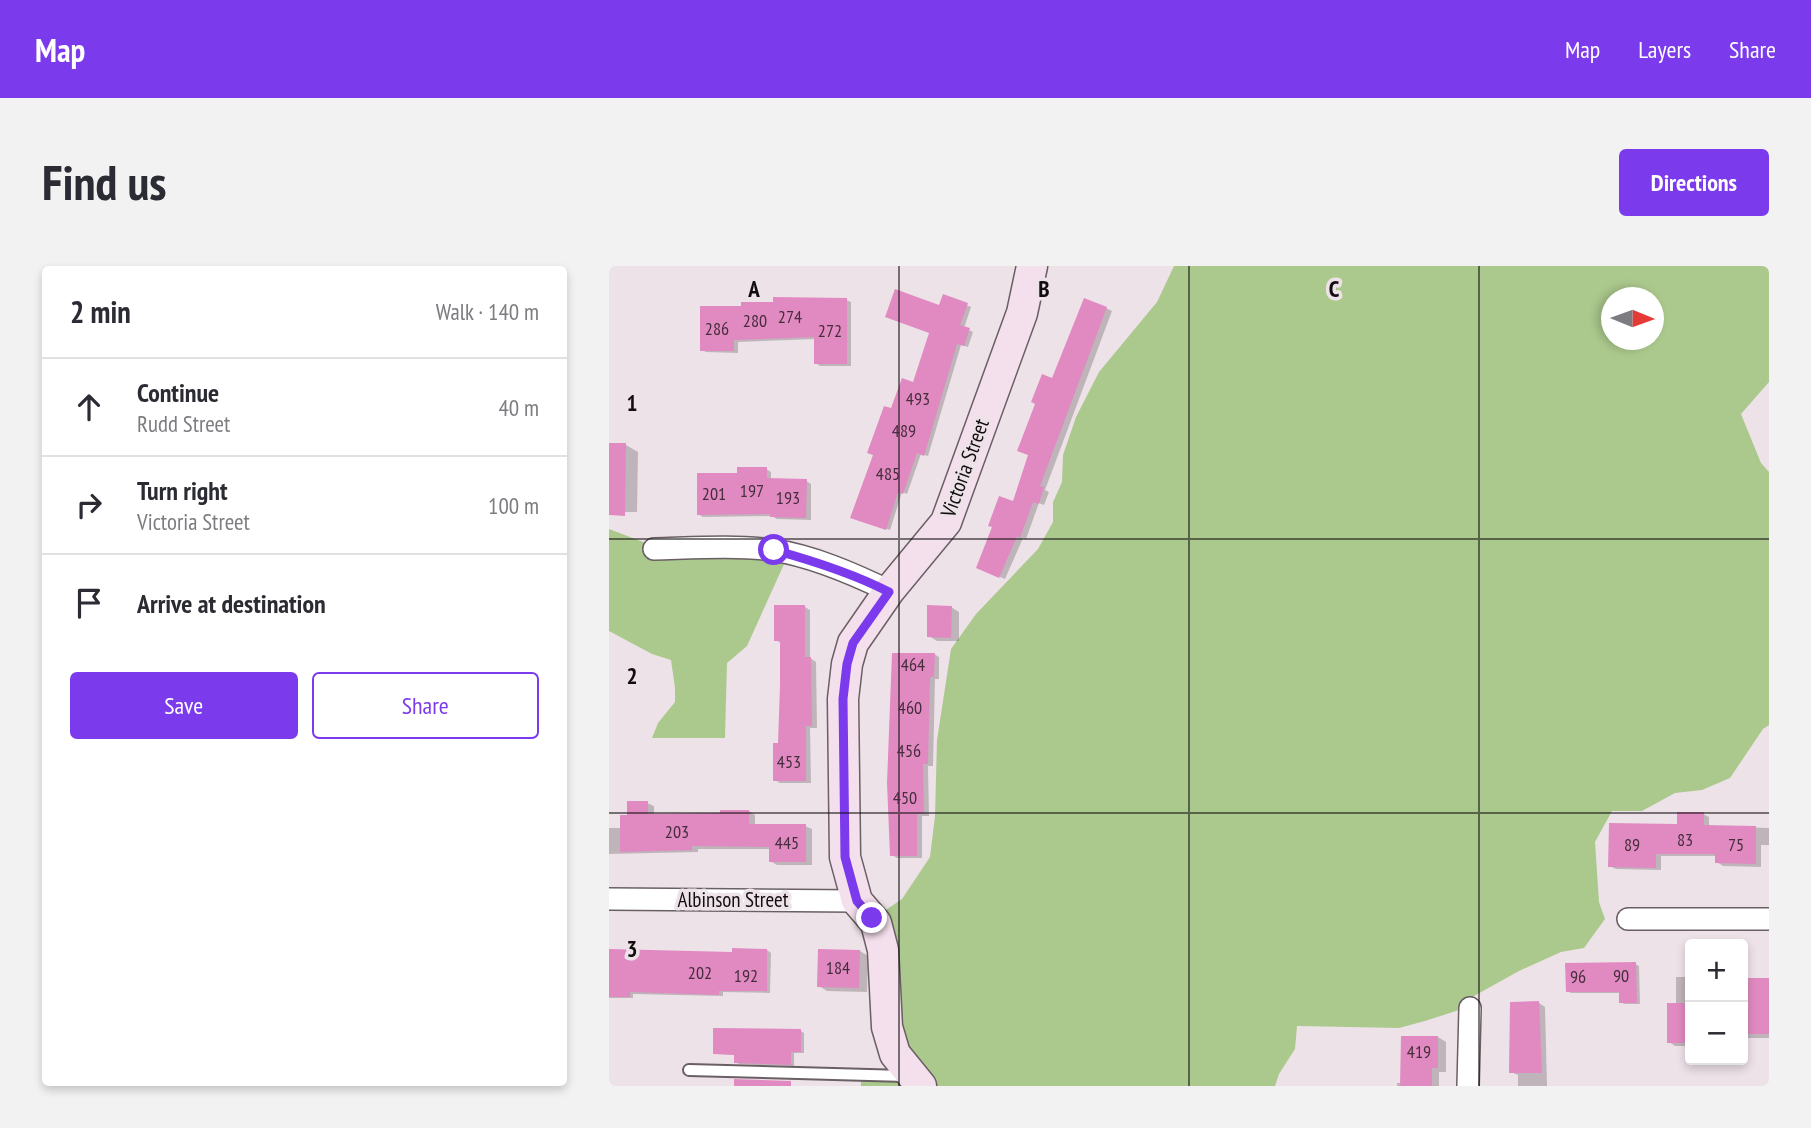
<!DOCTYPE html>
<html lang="en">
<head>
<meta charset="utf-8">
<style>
  :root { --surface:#fff; --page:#f2f2f3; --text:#2b2b33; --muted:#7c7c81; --line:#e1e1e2; --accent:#7c3aed }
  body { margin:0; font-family:"PT Sans Narrow",sans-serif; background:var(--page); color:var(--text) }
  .controls { position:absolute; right:21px; bottom:21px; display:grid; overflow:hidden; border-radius:7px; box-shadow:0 4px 10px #0003 }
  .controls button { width:63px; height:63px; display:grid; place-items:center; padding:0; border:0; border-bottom:2px solid var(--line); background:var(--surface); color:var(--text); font:35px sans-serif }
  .compass { position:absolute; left:992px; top:21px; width:63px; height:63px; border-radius:50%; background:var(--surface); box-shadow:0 4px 10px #0003; rotate:91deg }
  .stop { position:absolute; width:21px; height:21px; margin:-16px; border:5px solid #7c3aed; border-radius:50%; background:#fff }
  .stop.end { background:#7c3aed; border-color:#fff; box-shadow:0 2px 7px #0008 }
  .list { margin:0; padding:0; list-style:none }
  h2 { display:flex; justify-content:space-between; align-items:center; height:91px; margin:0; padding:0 28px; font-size:30px }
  h2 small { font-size:23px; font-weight:400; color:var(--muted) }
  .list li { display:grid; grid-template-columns:46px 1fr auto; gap:21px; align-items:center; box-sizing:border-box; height:98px; padding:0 28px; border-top:2px solid var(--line) }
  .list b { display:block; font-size:26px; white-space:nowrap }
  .list p { margin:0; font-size:23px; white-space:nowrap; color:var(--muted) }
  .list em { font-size:23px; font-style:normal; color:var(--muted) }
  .actions { display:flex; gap:14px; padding:21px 28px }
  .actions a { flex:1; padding:16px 0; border:2px solid var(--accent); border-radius:7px; text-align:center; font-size:24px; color:var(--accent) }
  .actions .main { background:var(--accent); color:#fff }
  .icon { flex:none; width:38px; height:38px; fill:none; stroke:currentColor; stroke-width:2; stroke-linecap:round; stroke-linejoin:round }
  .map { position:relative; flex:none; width:1160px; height:820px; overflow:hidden; border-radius:7px }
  header { display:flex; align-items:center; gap:42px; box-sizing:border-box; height:98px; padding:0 35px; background:var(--accent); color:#fff }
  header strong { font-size:33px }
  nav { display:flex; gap:38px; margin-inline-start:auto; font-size:24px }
  .intro { display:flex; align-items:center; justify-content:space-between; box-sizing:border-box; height:168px; padding:0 42px }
  h1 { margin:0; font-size:49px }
  .button { padding:18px 32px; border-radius:7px; background:var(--accent); color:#fff; font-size:24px; font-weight:700 }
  main { display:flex; gap:42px; padding:0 42px }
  aside { flex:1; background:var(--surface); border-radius:7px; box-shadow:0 4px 10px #0003 }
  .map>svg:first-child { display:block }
  .green { fill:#acc98d; fill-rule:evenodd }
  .shadow { fill:#0003 }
  .building { fill:#e08ac1 }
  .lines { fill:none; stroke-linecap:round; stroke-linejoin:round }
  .lane-casing { stroke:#695f64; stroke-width:14 }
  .street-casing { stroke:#695f64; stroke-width:24 }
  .secondary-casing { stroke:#695f64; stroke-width:33 }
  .lane { stroke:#fff; stroke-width:10 }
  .street { stroke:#fff; stroke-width:21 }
  .secondary { stroke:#f4dfec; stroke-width:30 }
  .route { stroke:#7c3aed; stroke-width:9 }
  .grid { fill:none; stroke:#120e10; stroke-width:2; stroke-opacity:0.55 }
  .labels { text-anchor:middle; stroke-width:7; stroke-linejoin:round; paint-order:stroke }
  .number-label { font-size:18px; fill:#462d3c }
  .street-label { font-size:21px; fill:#120e10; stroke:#eee2e9 }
  .grid-label { font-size:23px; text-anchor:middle; font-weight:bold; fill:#120e10; stroke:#eee2e9; stroke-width:7; stroke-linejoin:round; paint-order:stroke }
</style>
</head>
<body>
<header>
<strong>Map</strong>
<nav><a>Map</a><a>Layers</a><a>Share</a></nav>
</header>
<div class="intro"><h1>Find us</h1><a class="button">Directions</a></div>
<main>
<aside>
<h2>2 min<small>Walk · 140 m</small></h2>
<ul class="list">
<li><svg class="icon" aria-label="ahead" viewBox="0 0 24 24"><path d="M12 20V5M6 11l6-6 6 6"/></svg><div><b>Continue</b><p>Rudd Street</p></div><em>40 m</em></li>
<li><svg class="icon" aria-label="right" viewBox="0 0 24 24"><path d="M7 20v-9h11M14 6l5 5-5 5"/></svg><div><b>Turn right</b><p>Victoria Street</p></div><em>100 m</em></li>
<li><svg class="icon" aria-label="arrive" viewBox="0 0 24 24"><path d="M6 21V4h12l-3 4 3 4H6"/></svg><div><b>Arrive at destination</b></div></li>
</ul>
<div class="actions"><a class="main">Save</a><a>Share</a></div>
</aside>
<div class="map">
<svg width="1160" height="820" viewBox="0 0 1160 820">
  <rect width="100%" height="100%" fill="#eee2e9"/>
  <g class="green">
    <path d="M565,0H1160V116L1132,148L1152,197L1160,206V459L1154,463L1121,512L1093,524L1066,527L1033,545H1003L986,576L990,636L996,653L975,682L952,686L910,705L865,730L850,744L816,755L790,762L688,760L686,783L670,808L666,820H252V807L303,808L265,652L293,633L321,591L326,550L328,474L342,383L367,348L429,283L444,256V236L453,216L454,189L467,151L490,106L548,36ZM1002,32H1044V74H1002Z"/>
    <path d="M0,263L42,279L181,285L138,380L118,397L116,472H43L49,457L66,436V422L62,394L43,388L0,365Z"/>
  </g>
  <g class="shadow">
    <path d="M335,30L362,41L355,62L364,66L359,81L352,79L319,190L312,188L298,228L293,226L281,264L247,253L283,144L305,118Z"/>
    <path d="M237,34L242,36V100H211L207,97V73L129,76V87L97,86L93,84L134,42Z"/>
    <path d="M497,42L503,45L436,224L440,226L435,239L430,237L417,273L414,272L396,313L374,304L405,237L444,114Z"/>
    <path d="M0,179H17L29,186L28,246H0Z"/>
    <path d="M157,203L162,206V214L197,215L202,218V254L168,253L163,250L94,251L89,248L130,209Z"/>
    <path d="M196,341L201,344V392L207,396L208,462H201L202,517H171L166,514L171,479L172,377L166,374Z"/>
    <path d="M342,341L350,346V375H328L320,370Z"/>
    <path d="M325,388L330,391V413H326L324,500H319L320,550H313V592H288L283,589Z"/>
    <path d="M38,537L45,540V549H113L140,545L146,549V559L196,560L203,563V599H168L161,595L162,583H89V586L0,588V562H13L20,551Z"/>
    <path d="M1094,548L1100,551V560L1160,562V579H1152V601L1114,600L1108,596V590H1052V604L1007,603L1001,600Z"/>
    <path d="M158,684L162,687L161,727L114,726V730L24,728V732H0V686L125,688Z"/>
    <path d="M251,685L259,690L258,726L218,725L210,720Z"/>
    <path d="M1026,698L1030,700L1031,738H1015L1012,736V727H962L958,725Z"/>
    <path d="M1067,711H1081V780H1066L1060,776L1067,739Z"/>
    <rect x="1134" y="713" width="26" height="59"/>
    <path d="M930,737L936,741L938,820H909V809L902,806Z"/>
    <path d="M106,764L192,765L195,767V787H185V800L130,798L127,796V789L106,787Z"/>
    <path d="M829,771L837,776V806H830V820H788V817H793Z"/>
  </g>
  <g class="building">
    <path d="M286,23L330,39L334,28L359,37L351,59L361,62L355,80L348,78L315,190L308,187L294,228L289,226L277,264L241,252L264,189L258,187L275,140L282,142L293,112L304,116L320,67L276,51Z"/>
    <path d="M164,31L238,32V98H205V71L125,74V85H91V40H132V36H164Z"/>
    <path d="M475,32L498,41L431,220L435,221L430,238L424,236L411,272L408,270L390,312L367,302L383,261L379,260L390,230L404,235L419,189L408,185L426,138L422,136L433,108L443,112Z"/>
    <path d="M0,177H17L16,250L0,249Z"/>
    <path d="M128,201H158V212L198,213L197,252L161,251V248L88,249V207H128Z"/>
    <path d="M165,339H196V391H202L203,460H197V515H164V477H169L171,420V375H165Z"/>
    <path d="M318,339L343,340L342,372L318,371Z"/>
    <path d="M283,387H326L325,411H321L319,498H314L315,548H308V590H281L278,517Z"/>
    <path d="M18,535H39V548L111,547V544H140V558H197V596H160V581L83,580V584L11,586V549H18Z"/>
    <path d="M1068,546H1095V559L1147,560V598L1106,597V588H1047V602L999,601L1000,557L1068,558Z"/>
    <path d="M123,682L158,683V725H110V729L21,726V731H0V683L123,686Z"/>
    <path d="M209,683L251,684L250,722L208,721Z"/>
    <path d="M1027,696L1028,737H1010V726H957L956,697Z"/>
    <rect x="1134" y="712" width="26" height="56"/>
    <path d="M930,735L933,807H900L901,736Z"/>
    <rect x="1058" y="737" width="23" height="40"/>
    <path d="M104,762L192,763V786H182V799L125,797V789L104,788Z"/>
    <path d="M792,770H829V802H823V820H791Z"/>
    <path d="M125,813L182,815V820H125Z"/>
  </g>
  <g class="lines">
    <defs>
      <path id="lane" d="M80,804L296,810"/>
      <g id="street">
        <path d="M45,283C84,282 125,279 164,284C204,290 245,308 280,325"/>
        <path d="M0,633L248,635"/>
        <path d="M1019,653H1160"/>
        <path d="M859,820L861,742"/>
      </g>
      <path id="secondary" d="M312,820L286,788L278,761L274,684L267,657L248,635L236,591L234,433L238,398L244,377L280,325L337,256L413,47L423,0"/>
    </defs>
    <use href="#lane" class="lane-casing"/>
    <use href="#street" class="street-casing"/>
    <use href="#secondary" class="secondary-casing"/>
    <use href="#lane" class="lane"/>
    <use href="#street" class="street"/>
    <use href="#secondary" class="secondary"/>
  </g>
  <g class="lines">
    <path class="route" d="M165,284C205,295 243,307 280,326L244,377L238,398L234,433L236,591L248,635L263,652"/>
  </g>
  <path class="grid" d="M290,0V820M580,0V820M870,0V820M0,273H1160M0,547H1160"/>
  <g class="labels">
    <g class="number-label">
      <text x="181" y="57">274</text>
      <text x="146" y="61">280</text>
      <text x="108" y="69">286</text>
      <text x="221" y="71">272</text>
      <text x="309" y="139">493</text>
      <text x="295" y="171">489</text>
      <text x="279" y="214">485</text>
      <text x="143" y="231">197</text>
      <text x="105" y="234">201</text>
      <text x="179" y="238">193</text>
      <text x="304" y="405">464</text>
      <text x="301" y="448">460</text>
      <text x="300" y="491">456</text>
      <text x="180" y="502">453</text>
      <text x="296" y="538">450</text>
      <text x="68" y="572">203</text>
      <text x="1076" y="580">83</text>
      <text x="178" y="583">445</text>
      <text x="1023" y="585">89</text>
      <text x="1127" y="585">75</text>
      <text x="229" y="708">184</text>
      <text x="91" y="713">202</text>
      <text x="137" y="716">192</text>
      <text x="1012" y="716">90</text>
      <text x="969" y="717">96</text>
      <text x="810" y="792">419</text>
    </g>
    <g class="street-label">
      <text transform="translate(356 202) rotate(-70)" y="7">Victoria Street</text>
      <text x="124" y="641">Albinson Street</text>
    </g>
  </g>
  <g class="grid-label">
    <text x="145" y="31">A</text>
    <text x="435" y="31">B</text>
    <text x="725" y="31">C</text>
    <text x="23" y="145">1</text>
    <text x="23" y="418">2</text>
    <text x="23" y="691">3</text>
  </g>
</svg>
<div class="controls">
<button>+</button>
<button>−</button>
</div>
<svg class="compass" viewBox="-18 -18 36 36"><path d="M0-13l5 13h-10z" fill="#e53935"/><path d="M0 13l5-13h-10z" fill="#7c7c81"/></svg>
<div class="stop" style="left:165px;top:284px"></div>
<div class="stop end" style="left:263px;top:652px"></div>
</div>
</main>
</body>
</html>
